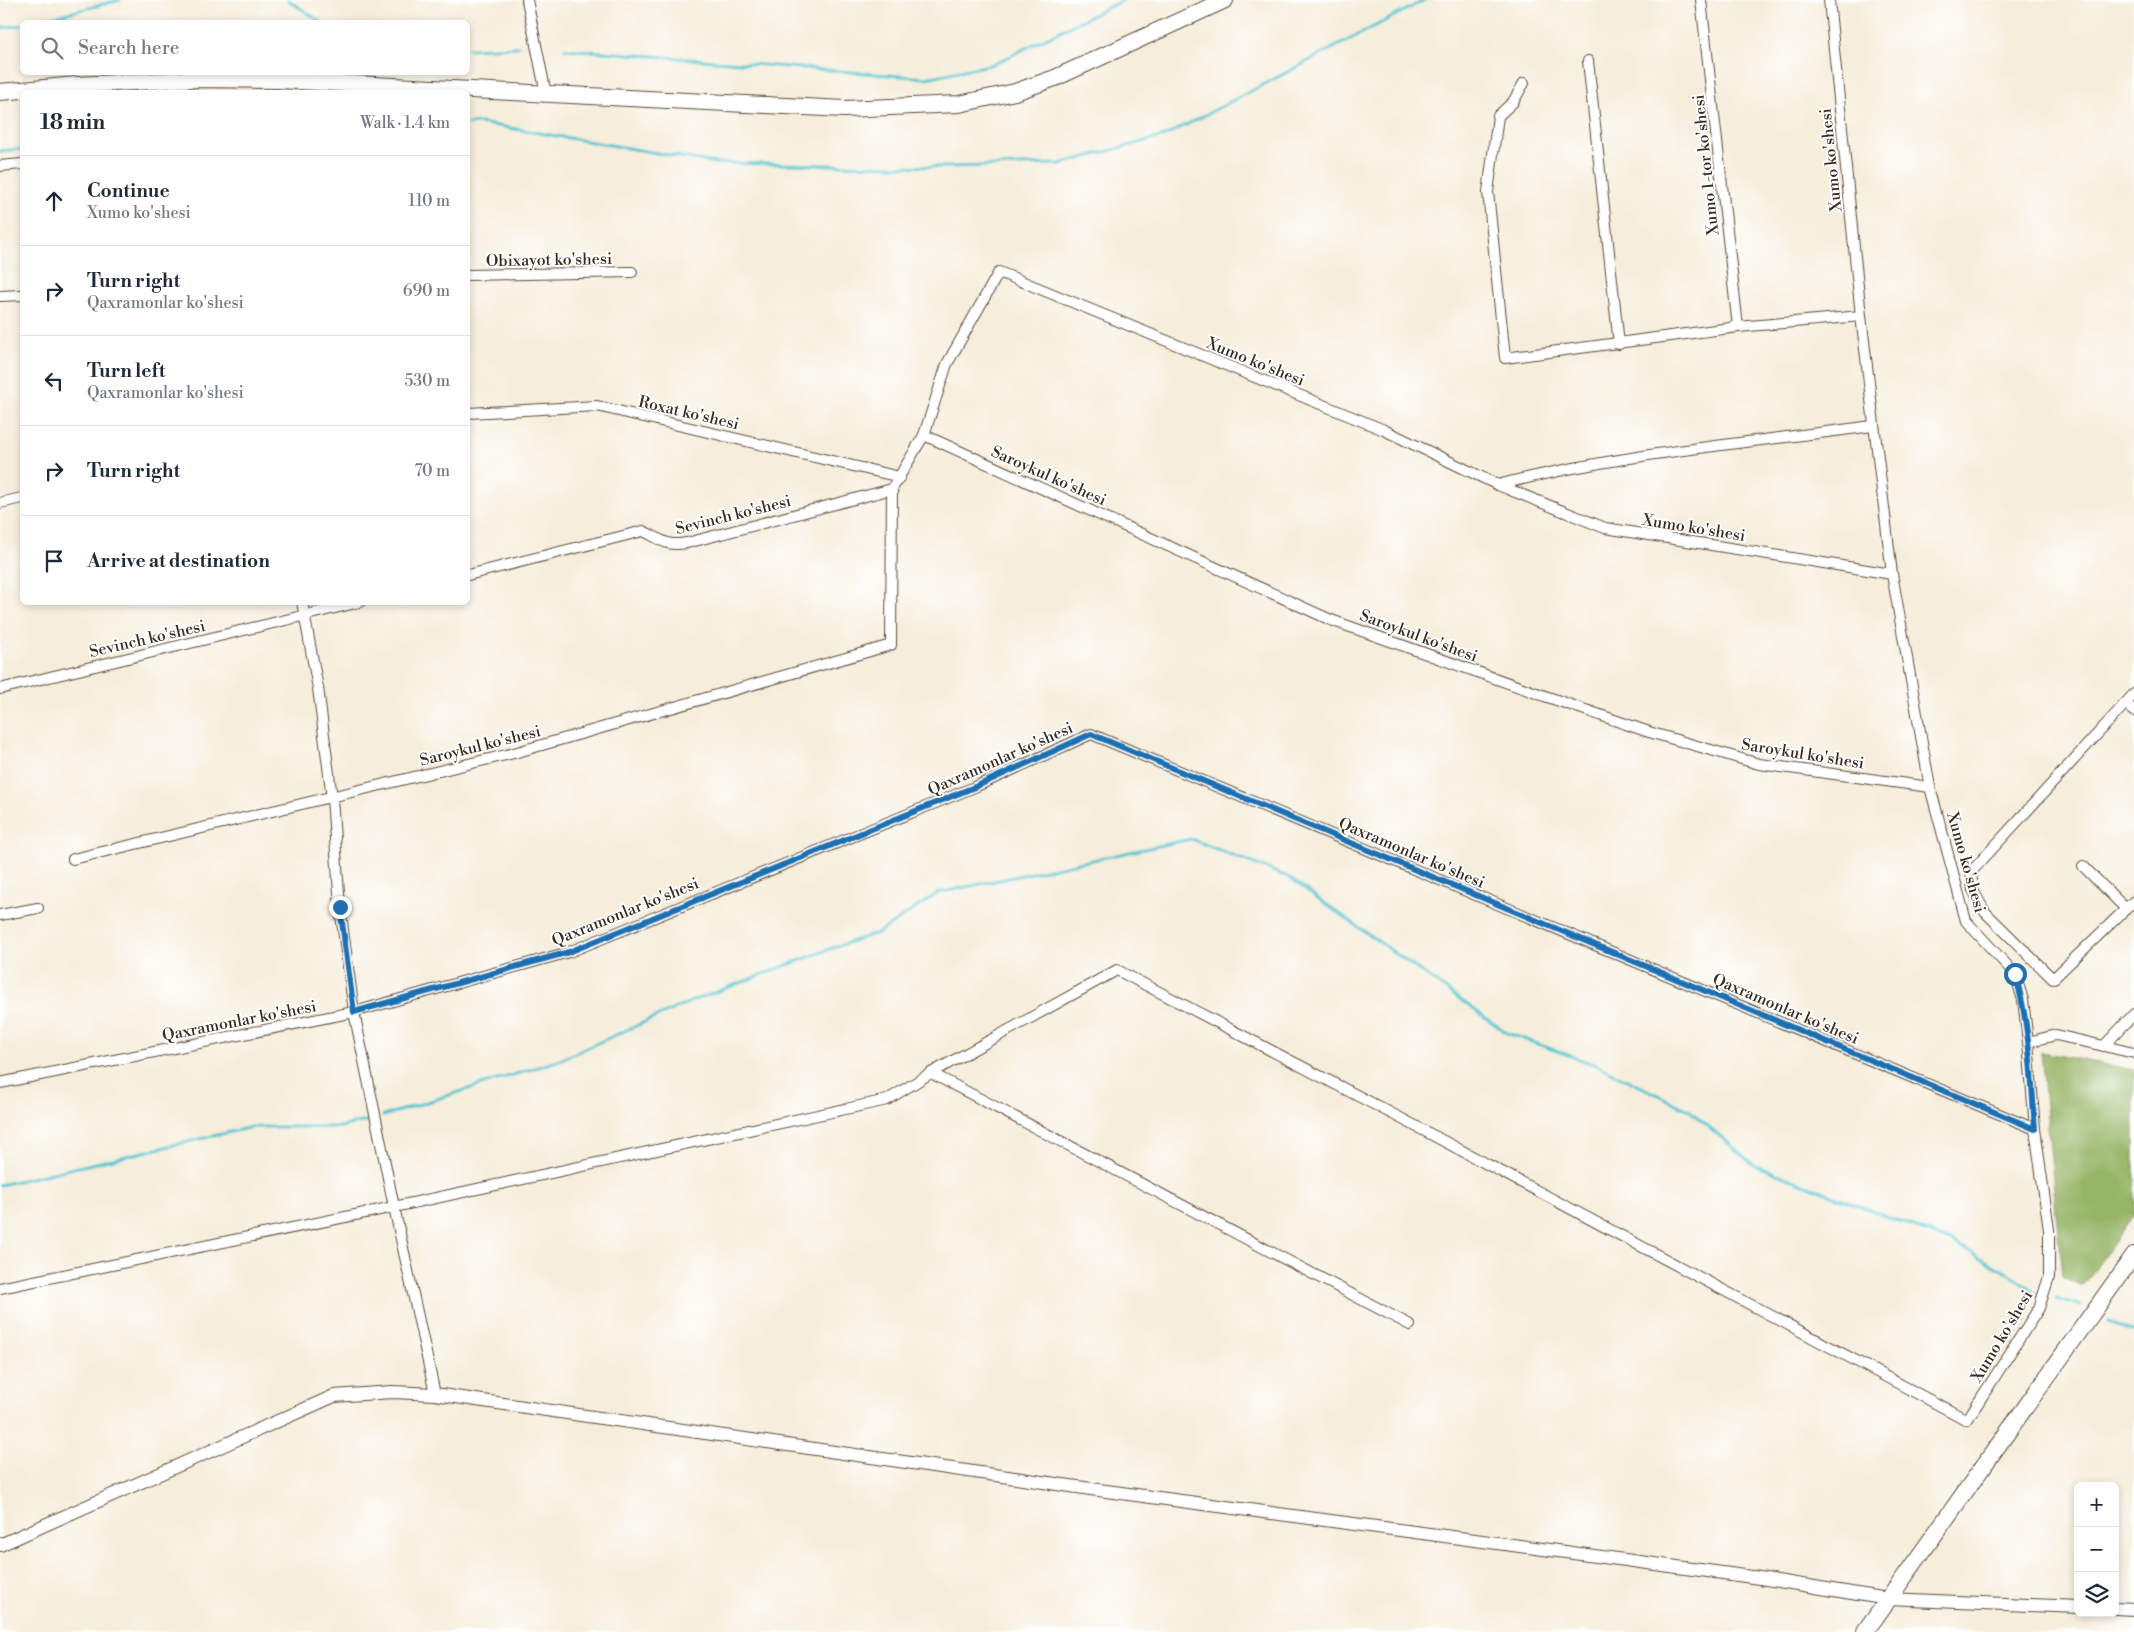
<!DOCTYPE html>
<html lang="en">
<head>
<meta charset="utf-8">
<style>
  :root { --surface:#fff; --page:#f6f6f7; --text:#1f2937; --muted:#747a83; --line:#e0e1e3 }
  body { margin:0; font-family:"Libre Bodoni",serif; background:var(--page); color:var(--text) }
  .controls { position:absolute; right:15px; bottom:15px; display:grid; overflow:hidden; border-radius:8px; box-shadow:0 2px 8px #0003 }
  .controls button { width:45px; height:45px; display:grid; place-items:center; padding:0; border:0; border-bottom:1px solid var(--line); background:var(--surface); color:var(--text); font:25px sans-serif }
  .stop { position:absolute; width:15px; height:15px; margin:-11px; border:4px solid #1f6fb2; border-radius:50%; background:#fff }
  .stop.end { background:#1f6fb2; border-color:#fff; box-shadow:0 1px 5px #0008 }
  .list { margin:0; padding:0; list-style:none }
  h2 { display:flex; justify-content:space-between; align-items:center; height:65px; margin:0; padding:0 20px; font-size:21px }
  h2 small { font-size:16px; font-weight:400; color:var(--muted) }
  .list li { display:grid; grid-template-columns:32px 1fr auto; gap:15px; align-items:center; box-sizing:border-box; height:90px; padding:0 20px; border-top:1px solid var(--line) }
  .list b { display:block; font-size:19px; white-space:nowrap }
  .list p { margin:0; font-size:16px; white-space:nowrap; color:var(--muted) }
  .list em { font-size:16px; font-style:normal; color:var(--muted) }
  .icon { flex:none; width:28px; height:28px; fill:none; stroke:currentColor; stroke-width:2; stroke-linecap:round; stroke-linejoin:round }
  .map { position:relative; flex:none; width:2134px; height:1632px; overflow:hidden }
  .search { position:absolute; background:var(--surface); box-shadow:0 2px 8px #0003; left:20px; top:20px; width:450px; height:55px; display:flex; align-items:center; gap:12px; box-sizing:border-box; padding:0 18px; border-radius:8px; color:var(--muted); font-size:19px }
  .panel { position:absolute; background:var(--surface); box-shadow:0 2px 8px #0003; left:20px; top:90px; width:450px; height:515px; border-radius:8px }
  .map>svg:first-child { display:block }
  .forest { fill:#97b568; stroke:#697043 }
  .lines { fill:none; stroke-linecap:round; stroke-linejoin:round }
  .stream { stroke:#59c5d2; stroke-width:3 }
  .minor-casing { stroke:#57473a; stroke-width:12 }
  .tertiary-casing { stroke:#57473a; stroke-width:14 }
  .primary-casing { stroke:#57473a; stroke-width:18 }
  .trunk-casing { stroke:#57473a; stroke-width:18 }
  .minor { stroke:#fff; stroke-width:10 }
  .tertiary { stroke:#fff; stroke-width:12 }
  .primary { stroke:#fff; stroke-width:16 }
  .trunk { stroke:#fff; stroke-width:16 }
  .route { stroke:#1f6fb2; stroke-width:6 }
  .labels { text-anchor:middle; stroke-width:4; stroke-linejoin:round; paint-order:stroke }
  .street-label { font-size:16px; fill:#3b2a1e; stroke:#fff }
</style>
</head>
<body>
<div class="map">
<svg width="2134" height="1632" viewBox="0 0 2134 1632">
  <rect width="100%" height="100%" fill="#fff"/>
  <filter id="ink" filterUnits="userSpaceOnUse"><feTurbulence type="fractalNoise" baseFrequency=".02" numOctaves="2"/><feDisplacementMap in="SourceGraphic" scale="10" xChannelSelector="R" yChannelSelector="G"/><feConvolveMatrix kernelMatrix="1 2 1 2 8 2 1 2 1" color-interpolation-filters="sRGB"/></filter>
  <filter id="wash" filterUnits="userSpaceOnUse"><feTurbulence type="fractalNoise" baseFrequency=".0096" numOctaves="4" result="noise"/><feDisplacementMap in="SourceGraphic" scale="20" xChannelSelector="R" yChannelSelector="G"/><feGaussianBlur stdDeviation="1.12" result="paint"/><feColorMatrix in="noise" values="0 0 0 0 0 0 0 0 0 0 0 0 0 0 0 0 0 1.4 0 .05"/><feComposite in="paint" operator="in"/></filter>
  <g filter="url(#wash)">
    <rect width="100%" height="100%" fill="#f6edda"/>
    <path class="forest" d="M2041,1052L2134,1070V1215L2083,1286L2062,1276Z"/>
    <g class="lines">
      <g class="stream">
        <path d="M288,0L321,22"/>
        <path d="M32,22L120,0"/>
        <path d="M0,28L22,25"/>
        <path d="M468,49L518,47"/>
        <path d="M565,49L926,78L994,64L1123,0"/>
        <path d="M468,124L480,123L716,163L945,167L1060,164L1165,136L1425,0"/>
        <path d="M0,151L22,149"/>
        <path d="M383,1116L557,1061L692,1001L835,947L880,932L938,893L1191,839L1288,877L1507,1033L1596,1065L1689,1110L1754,1165L1953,1242L2016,1278L2037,1294"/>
        <path d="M0,1185L252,1127H341L370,1120"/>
        <path d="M2057,1298L2081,1306"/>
        <path d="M2109,1322L2134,1331"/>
      </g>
    </g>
  </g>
  <g filter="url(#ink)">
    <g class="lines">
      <defs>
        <g id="minor">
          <path d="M527,0L546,94"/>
          <path d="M1701,0L1738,327"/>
          <path d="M1588,61L1619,344"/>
          <path d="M1524,83L1513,102L1498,116L1488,192L1505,358L1738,327L1861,316"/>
          <path d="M0,166L22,164"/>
          <path d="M468,275L632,272"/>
          <path d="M0,296L22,295"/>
          <path d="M468,413L597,406L900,477"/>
          <path d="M924,435L1331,620L1542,695L1649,732L1759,764L1930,787"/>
          <path d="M1498,485C1621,453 1748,443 1873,426"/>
          <path d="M0,503L22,498"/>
          <path d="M468,575L643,531C662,539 664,547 687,543L892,489"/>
          <path d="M302,602L318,688L332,798L340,907L354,1012L394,1207L435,1394"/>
          <path d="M0,689L360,602"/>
          <path d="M2134,694L1971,872L1973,890L1985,912L2053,979L2134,901"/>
          <path d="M2126,703L2134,711"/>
          <path d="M73,859L514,753L891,645L892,489L924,435L947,364L999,272L1384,430L1498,485L1605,528L1892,574"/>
          <path d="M2083,866L2126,909"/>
          <path d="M0,915L38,908"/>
          <path d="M2028,1042L2056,1035L2134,1053"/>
          <path d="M2104,1046L2134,1014"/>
          <path d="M931,1073L1410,1325"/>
          <path d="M0,1083L354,1012L569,952L977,786L1091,734L2035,1129"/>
          <path d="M0,1288L394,1207L887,1100L931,1073L1117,970L1406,1121L1967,1420L2039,1308L2049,1277V1230L2035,1129L2028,1042L2023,1000L2015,974L1966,921L1930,787L1892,574L1861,316L1829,0"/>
        </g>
        <g id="tertiary">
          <path d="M0,1545L334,1396L392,1392L435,1394L1091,1489L1760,1578L1888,1599L2078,1607"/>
          <path d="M2115,1608L2134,1609"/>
        </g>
        <path id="primary" d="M1865,1632L2134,1255"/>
        <path id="trunk" d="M0,92L77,85L193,79L277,80L844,109L959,104L1015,92L1055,78L1225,0"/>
      </defs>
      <use href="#minor" class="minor-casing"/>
      <use href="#tertiary" class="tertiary-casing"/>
      <use href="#primary" class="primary-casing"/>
      <use href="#trunk" class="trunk-casing"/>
      <use href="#minor" class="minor"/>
      <use href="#tertiary" class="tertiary"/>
      <use href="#primary" class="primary"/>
      <use href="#trunk" class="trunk"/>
    </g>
  </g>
  <g class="lines" filter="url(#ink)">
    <path class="route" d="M340,907L354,1012L569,952L977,786L1091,734L2035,1129C2031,1077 2030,1024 2015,974"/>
  </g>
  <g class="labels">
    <g class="street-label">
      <text transform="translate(1830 160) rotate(-96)" y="6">Xumo ko'shesi</text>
      <text transform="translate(1705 165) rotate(-96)" y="6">Xumo 1-tor ko'shesi</text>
      <text transform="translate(549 259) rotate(-1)" y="6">Obixayot ko'shesi</text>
      <text transform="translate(1256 361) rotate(22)" y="6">Xumo ko'shesi</text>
      <text transform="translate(689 412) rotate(13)" y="6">Roxat ko'shesi</text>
      <text transform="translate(1049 475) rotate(24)" y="6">Saroykul ko'shesi</text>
      <text transform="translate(733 514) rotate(-14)" y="6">Sevinch ko'shesi</text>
      <text transform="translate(1694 527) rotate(9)" y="6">Xumo ko'shesi</text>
      <text transform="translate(1419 635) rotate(20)" y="6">Saroykul ko'shesi</text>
      <text transform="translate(147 638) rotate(-13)" y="6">Sevinch ko'shesi</text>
      <text transform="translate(480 745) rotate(-14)" y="6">Saroykul ko'shesi</text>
      <text transform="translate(1803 753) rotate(9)" y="6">Saroykul ko'shesi</text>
      <text transform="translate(1000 758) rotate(-24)" y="6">Qaxramonlar ko'shesi</text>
      <text transform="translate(1412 852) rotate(23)" y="6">Qaxramonlar ko'shesi</text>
      <text transform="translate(1967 862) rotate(74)" y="6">Xumo ko'shesi</text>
      <text transform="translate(625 911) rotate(-22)" y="6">Qaxramonlar ko'shesi</text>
      <text transform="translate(1786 1008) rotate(23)" y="6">Qaxramonlar ko'shesi</text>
      <text transform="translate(239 1020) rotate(-11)" y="6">Qaxramonlar ko'shesi</text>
      <text transform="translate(2001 1336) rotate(-59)" y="6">Xumo ko'shesi</text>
    </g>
  </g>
</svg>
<div class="controls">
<button>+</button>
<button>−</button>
<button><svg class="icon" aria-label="layers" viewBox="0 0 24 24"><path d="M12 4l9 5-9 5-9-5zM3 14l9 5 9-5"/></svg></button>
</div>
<div class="stop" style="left:2015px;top:974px"></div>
<div class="stop end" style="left:340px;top:907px"></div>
<div class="search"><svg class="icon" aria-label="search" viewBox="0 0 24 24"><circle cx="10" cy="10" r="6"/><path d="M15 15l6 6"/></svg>Search here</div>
<section class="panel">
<h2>18 min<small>Walk · 1.4 km</small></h2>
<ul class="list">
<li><svg class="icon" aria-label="ahead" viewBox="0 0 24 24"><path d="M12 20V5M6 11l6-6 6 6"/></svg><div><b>Continue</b><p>Xumo ko'shesi</p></div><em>110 m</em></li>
<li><svg class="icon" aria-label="right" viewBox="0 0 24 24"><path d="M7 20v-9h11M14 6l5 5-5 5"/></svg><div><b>Turn right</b><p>Qaxramonlar ko'shesi</p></div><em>690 m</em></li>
<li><svg class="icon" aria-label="left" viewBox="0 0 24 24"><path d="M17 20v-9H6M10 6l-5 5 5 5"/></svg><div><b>Turn left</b><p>Qaxramonlar ko'shesi</p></div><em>530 m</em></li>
<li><svg class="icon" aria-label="right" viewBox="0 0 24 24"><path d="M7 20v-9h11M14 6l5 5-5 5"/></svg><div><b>Turn right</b></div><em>70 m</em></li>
<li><svg class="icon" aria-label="arrive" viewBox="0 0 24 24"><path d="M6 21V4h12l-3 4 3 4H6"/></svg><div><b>Arrive at destination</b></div></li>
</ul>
</section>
</div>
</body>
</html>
